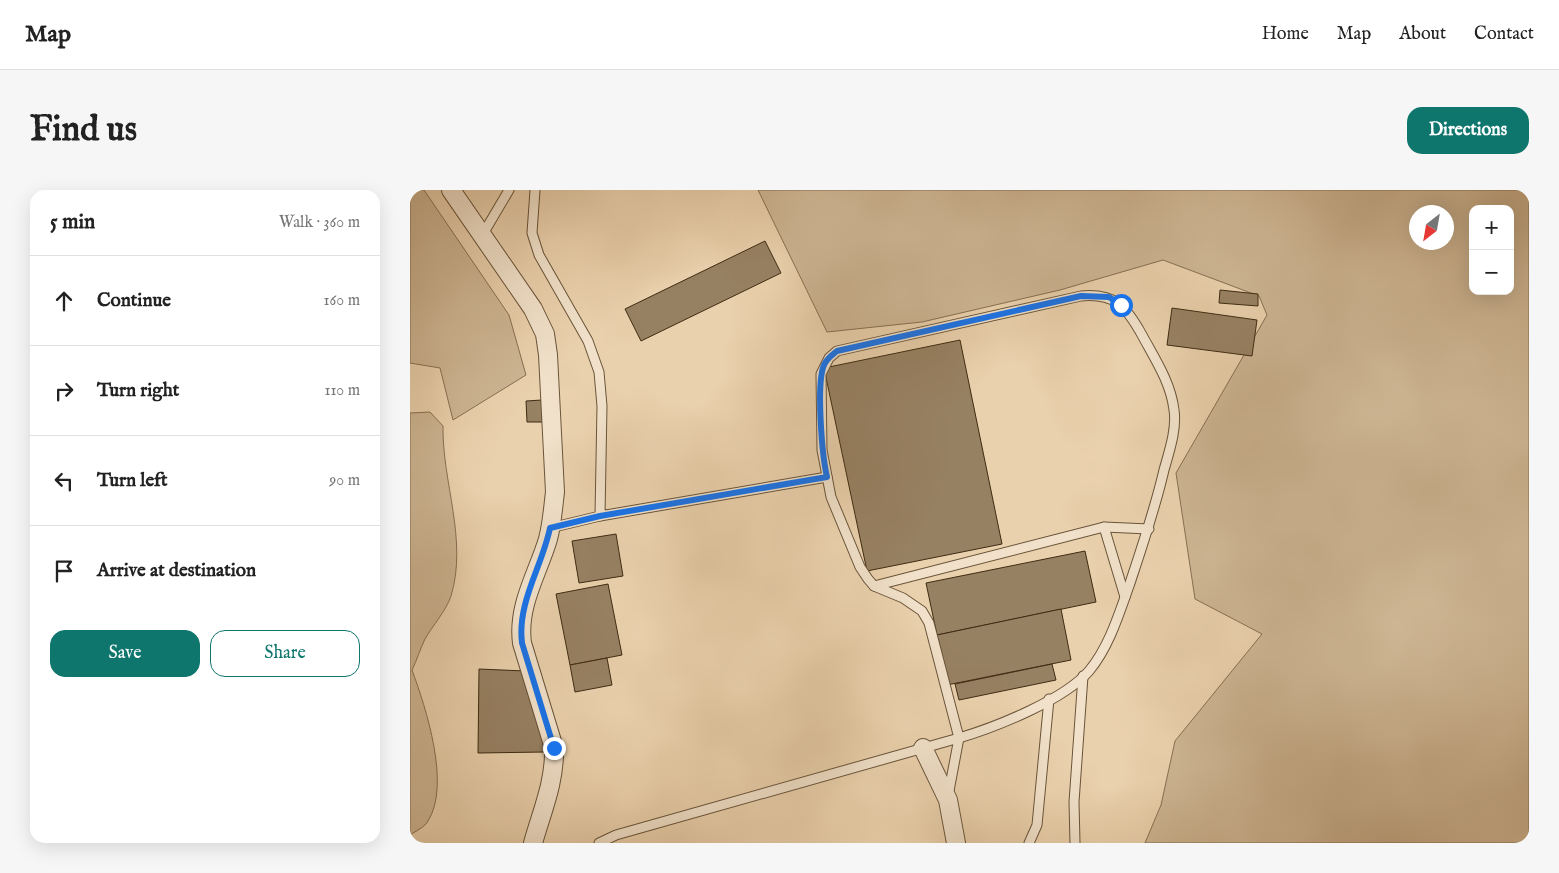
<!DOCTYPE html>
<html lang="en">
<head>
<meta charset="utf-8">
<style>
  :root { --surface:#fff; --page:#f6f6f6; --text:#222; --muted:#767676; --line:#e0e0e0; --accent:#0f766e }
  body { margin:0; font-family:"IM FELL English",serif; background:var(--page); color:var(--text) }
  .controls { position:absolute; right:15px; top:15px; display:grid; overflow:hidden; border-radius:10px; box-shadow:0 5px 20px #0002 }
  .controls button { width:45px; height:45px; display:grid; place-items:center; padding:0; border:0; border-bottom:1px solid var(--line); background:var(--surface); color:var(--text); font:25px sans-serif }
  .compass { position:absolute; left:999px; top:15px; width:45px; height:45px; border-radius:50%; background:var(--surface); box-shadow:0 5px 20px #0002; rotate:211deg }
  .stop { position:absolute; width:15px; height:15px; margin:-11px; border:4px solid #1a73e8; border-radius:50%; background:#fff }
  .stop.end { background:#1a73e8; border-color:#fff; box-shadow:0 1px 5px #0008 }
  .list { margin:0; padding:0; list-style:none }
  h2 { display:flex; justify-content:space-between; align-items:center; height:65px; margin:0; padding:0 20px; font-size:21px }
  h2 small { font-size:16px; font-weight:400; color:var(--muted) }
  .list li { display:grid; grid-template-columns:32px 1fr auto; gap:15px; align-items:center; box-sizing:border-box; height:90px; padding:0 20px; border-top:1px solid var(--line) }
  .list b { display:block; font-size:19px; white-space:nowrap }
  .list em { font-size:16px; font-style:normal; color:var(--muted) }
  .actions { display:flex; gap:10px; padding:15px 20px }
  .actions a { flex:1; padding:11px 0; border:1px solid var(--accent); border-radius:15px; text-align:center; font-size:18px; color:var(--accent) }
  .actions .main { background:var(--accent); color:#fff }
  .icon { flex:none; width:28px; height:28px; fill:none; stroke:currentColor; stroke-width:2; stroke-linecap:round; stroke-linejoin:round }
  .map { position:relative; flex:none; width:1119px; height:653px; overflow:hidden; border-radius:15px }
  header { display:flex; align-items:center; gap:30px; box-sizing:border-box; height:70px; padding:0 25px; background:var(--surface); border-bottom:1px solid var(--line) }
  header strong { font-size:24px }
  nav { display:flex; gap:28px; margin-inline-start:auto; font-size:18px }
  .intro { display:flex; align-items:center; justify-content:space-between; box-sizing:border-box; height:120px; padding:0 30px }
  h1 { margin:0; font-size:35px }
  .button { padding:12px 22px; border-radius:15px; background:var(--accent); color:#fff; font-size:18px; font-weight:700 }
  main { display:flex; gap:30px; padding:0 30px }
  aside { flex:1; background:var(--surface); border-radius:15px; box-shadow:0 5px 20px #0002 }
  .map>svg:first-child { display:block }
  .green { fill:#cdb593; stroke:#867052; fill-rule:evenodd }
  .building { fill:#978163; stroke:#3e2b12 }
  .lines { fill:none; stroke-linecap:round; stroke-linejoin:round }
  .lane-casing { stroke:#695439; stroke-width:11 }
  .street-casing { stroke:#695439; stroke-width:20 }
  .lane { stroke:#f1e1ca; stroke-width:9 }
  .street { stroke:#f1e1ca; stroke-width:18 }
  .route { stroke:#1a73e8; stroke-width:6 }
</style>
</head>
<body>
<header>
<strong>Map</strong>
<nav><a>Home</a><a>Map</a><a>About</a><a>Contact</a></nav>
</header>
<div class="intro"><h1>Find us</h1><a class="button">Directions</a></div>
<main>
<aside>
<h2>5 min<small>Walk · 360 m</small></h2>
<ul class="list">
<li><svg class="icon" aria-label="ahead" viewBox="0 0 24 24"><path d="M12 20V5M6 11l6-6 6 6"/></svg><div><b>Continue</b></div><em>160 m</em></li>
<li><svg class="icon" aria-label="right" viewBox="0 0 24 24"><path d="M7 20v-9h11M14 6l5 5-5 5"/></svg><div><b>Turn right</b></div><em>110 m</em></li>
<li><svg class="icon" aria-label="left" viewBox="0 0 24 24"><path d="M17 20v-9H6M10 6l-5 5 5 5"/></svg><div><b>Turn left</b></div><em>90 m</em></li>
<li><svg class="icon" aria-label="arrive" viewBox="0 0 24 24"><path d="M6 21V4h12l-3 4 3 4H6"/></svg><div><b>Arrive at destination</b></div></li>
</ul>
<div class="actions"><a class="main">Save</a><a>Share</a></div>
</aside>
<div class="map">
<svg width="1119" height="653" viewBox="0 0 1119 653">
  <rect width="100%" height="100%" fill="#ead1ad"/>
  <filter id="stains"><feTurbulence type="fractalNoise" baseFrequency=".004" numOctaves="4"/><feColorMatrix values="0 0 0 0 .2 0 0 0 0 .09 0 0 0 0 .02 0 0 0 .5 -.17"/></filter>
  <radialGradient id="worn" r=".72"><stop offset=".6" stop-color="#630" stop-opacity="0"/><stop offset="1" stop-color="#630" stop-opacity=".3"/></radialGradient>
  <g class="green">
    <path d="M0,0H14L99,125L116,185L43,230L30,178L0,173Z"/>
    <path d="M348,0H1119V653H735L751,615L765,551L852,444L785,409L766,283L857,125L849,106L753,70L650,100L512,132L417,142ZM1063,19H1100V101H1063ZM1006,22H1036V52H1006Z"/>
    <path d="M20,222L33,236C32,292 58,350 41,406C36,421 23,435 15,449C10,459 7,470 2,480C16,518 41,595 18,631C15,637 6,641 0,645V223Z"/>
  </g>
  <g class="building">
    <path d="M355,51L371,83L231,151L215,119Z"/>
    <path d="M810,100L848,104V116L809,113Z"/>
    <path d="M762,118L847,130L842,166L757,155Z"/>
    <path d="M550,150L592,354L457,381L414,178Z"/>
    <path d="M132,210L133,232H117L116,211Z"/>
    <path d="M206,344L213,386L169,393L162,351Z"/>
    <path d="M675,361L686,412L527,445L516,393Z"/>
    <path d="M198,394L212,465L160,475L146,404Z"/>
    <path d="M651,419L661,470L537,495L527,445Z"/>
    <path d="M197,468L202,495L165,502L160,475Z"/>
    <path d="M642,474L646,490L549,510L545,494Z"/>
    <path d="M69,479L115,481L135,562L68,563Z"/>
  </g>
  <g class="lines">
    <defs>
      <g id="lane">
        <path d="M125,0L122,43L129,65L178,151L189,182L192,216L190,326L417,287"/>
        <path d="M73,44L99,0"/>
        <path d="M694,337L715,407"/>
        <path d="M140,338L190,326"/>
        <path d="M464,396L694,337L739,339"/>
        <path d="M189,653L206,645L549,548C586,537 654,510 679,481C699,457 709,424 719,396C732,357 745,319 754,280C759,262 767,239 764,220C761,193 745,169 732,145C716,116 705,103 671,106L427,161L419,168L411,184L412,260L421,307L450,377L458,389L464,396L493,408L512,421L519,433L549,548L538,606"/>
        <path d="M619,653L627,635L639,509"/>
        <path d="M665,653L664,612L673,486"/>
      </g>
      <g id="street">
        <path d="M41,0L123,119L135,144L138,165L145,302C143,318 142,334 138,349C128,383 107,415 112,453L144,558C145,592 132,621 123,653"/>
        <path d="M513,558L538,610L546,653"/>
      </g>
    </defs>
    <use href="#lane" class="lane-casing"/>
    <use href="#street" class="street-casing"/>
    <use href="#lane" class="lane"/>
    <use href="#street" class="street"/>
  </g>
  <g class="lines">
    <path class="route" d="M144,558L112,453C107,412 132,377 140,338L190,326L417,287C412,265 406,194 414,175C417,168 422,165 427,161L671,106L699,107L711,115"/>
  </g>
  <rect width="100%" height="100%" filter="url(#stains)"/>
  <rect width="100%" height="100%" fill="url(#worn)"/>
</svg>
<div class="controls">
<button>+</button>
<button>−</button>
</div>
<svg class="compass" viewBox="-18 -18 36 36"><path d="M0-13l5 13h-10z" fill="#e53935"/><path d="M0 13l5-13h-10z" fill="#767676"/></svg>
<div class="stop" style="left:711px;top:115px"></div>
<div class="stop end" style="left:144px;top:558px"></div>
</div>
</main>
</body>
</html>
